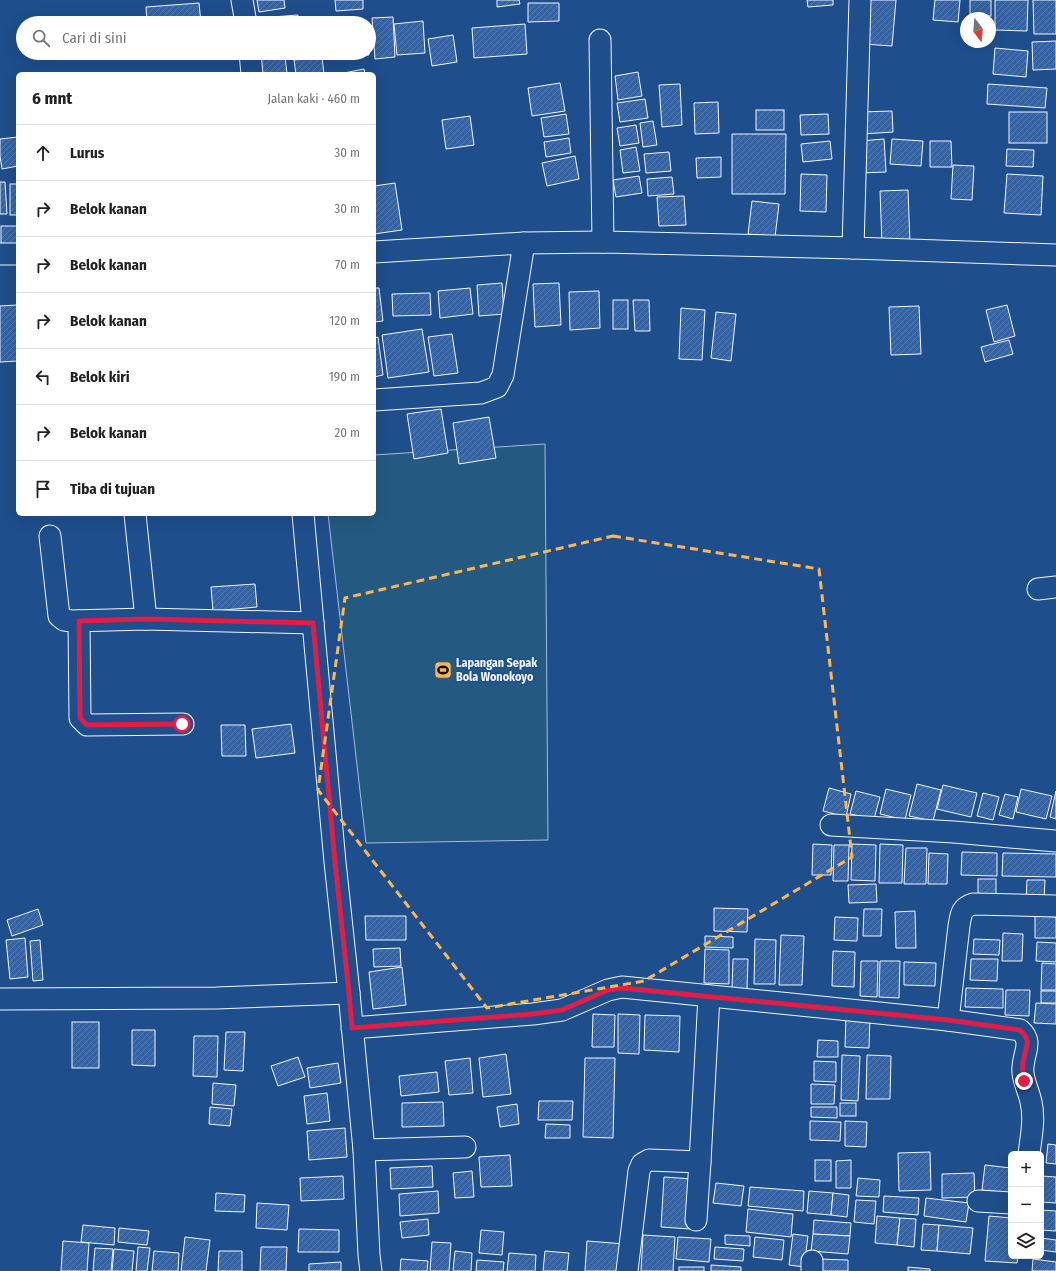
<!DOCTYPE html>
<html lang="id">
<head>
<meta charset="utf-8">
<style>
  :root { --surface:#fff; --page:#f6f6f6; --text:#222; --muted:#767676; --line:#e0e0e0 }
  body { margin:0; font-family:"Fira Sans Condensed",sans-serif; background:var(--page); color:var(--text) }
  .controls { position:absolute; right:12px; bottom:12px; display:grid; overflow:hidden; border-radius:6px; box-shadow:0 4px 16px #0002 }
  .controls button { width:36px; height:36px; display:grid; place-items:center; padding:0; border:0; border-bottom:1px solid var(--line); background:var(--surface); color:var(--text); font:20px sans-serif }
  .compass { position:absolute; left:960px; top:12px; width:36px; height:36px; border-radius:50%; background:var(--surface); box-shadow:0 4px 16px #0002; rotate:164deg }
  .stop { position:absolute; width:12px; height:12px; margin:-9px; border:3px solid #e11d48; border-radius:50%; background:#fff }
  .stop.end { background:#e11d48; border-color:#fff; box-shadow:0 1px 4px #0008 }
  .list { margin:0; padding:0; list-style:none }
  h2 { display:flex; justify-content:space-between; align-items:center; height:52px; margin:0; padding:0 16px; font-size:17px }
  h2 small { font-size:13px; font-weight:400; color:var(--muted) }
  .list li { display:grid; grid-template-columns:26px 1fr auto; gap:12px; align-items:center; box-sizing:border-box; height:56px; padding:0 16px; border-top:1px solid var(--line) }
  .list b { display:block; font-size:15px; white-space:nowrap }
  .list em { font-size:13px; font-style:normal; color:var(--muted) }
  .icon { flex:none; width:22px; height:22px; fill:none; stroke:currentColor; stroke-width:2; stroke-linecap:round; stroke-linejoin:round }
  .map { position:relative; flex:none; width:1056px; height:1271px; overflow:hidden }
  .search { position:absolute; background:var(--surface); box-shadow:0 4px 16px #0002; left:16px; top:16px; width:360px; height:44px; display:flex; align-items:center; gap:10px; box-sizing:border-box; padding:0 14px; border-radius:22px; color:var(--muted); font-size:15px }
  .panel { position:absolute; background:var(--surface); box-shadow:0 4px 16px #0002; left:16px; top:72px; width:360px; height:444px; border-radius:6px }
  .map>svg:first-child { display:block }
  .green { fill:#245a82; stroke:#a8bbd7 }
  .building { fill:url(#building-hatch); stroke:#f2f6ff }
  .lines { fill:none; stroke-linecap:round; stroke-linejoin:round }
  .minor-casing { stroke:#f2f6ff; stroke-width:23 }
  .minor { stroke:#1f4e8c; stroke-width:21 }
  .route { stroke:#e11d48; stroke-width:5 }
  .marked { fill:none; stroke:#ffb74d; stroke-width:3; stroke-dasharray:8 5; stroke-linejoin:round }
  .labels { text-anchor:middle; stroke-width:3; stroke-linejoin:round; paint-order:stroke }
  .poi-label { font-size:12px; font-weight:bold; fill:#f2f6ff; stroke:#1f4e8c; text-anchor:start }
</style>
</head>
<body>
<div class="map">
<svg width="1056" height="1271" viewBox="0 0 1056 1271">
  <defs>
    <pattern id="building-hatch" width="6" height="6" patternUnits="userSpaceOnUse"><rect width="6" height="6" fill="#3563a3"/><path d="M-1 1l2-2M0 6l6-6M5 7l2-2" fill="none" stroke="#537ab1"/></pattern>
  </defs>
  <rect width="100%" height="100%" fill="#1f4e8c"/>
  <path class="green" d="M545,444L548,840L366,843L328,514H374V455Z"/>
  <g class="building">
    <path d="M257,0H284L285,8L259,12Z"/>
    <path d="M335,0H363V9L336,11Z"/>
    <path d="M497,0H519L520,4L497,7Z"/>
    <path d="M807,0H833V5L808,7Z"/>
    <path d="M867,0H896L892,46L864,44Z"/>
    <path d="M935,0H960L958,22L933,20Z"/>
    <rect x="970" y="0" width="21" height="16"/>
    <path d="M995,0H1028L1027,31L995,30Z"/>
    <path d="M1033,0H1056V34H1034Z"/>
    <path d="M199,3L201,23H147L146,7Z"/>
    <path d="M528,3H559V21L528,22Z"/>
    <path d="M298,15V23H260L259,18Z"/>
    <path d="M393,17L395,57L375,59L372,18Z"/>
    <rect x="316" y="20" width="27" height="3"/>
    <path d="M423,21L425,53L397,55L394,24Z"/>
    <path d="M525,24L527,54L474,58L472,28Z"/>
    <path d="M453,35L457,62L432,66L428,39Z"/>
    <path d="M1056,41V69L1033,70L1032,42Z"/>
    <path d="M995,48L1028,51L1026,77L993,74Z"/>
    <path d="M369,49V55L350,57V53H369Z"/>
    <path d="M285,56L287,74H263L261,59Z"/>
    <path d="M322,57L324,74H296L294,60Z"/>
    <path d="M364,69L365,74H344V73Z"/>
    <path d="M638,72L642,96L618,100L615,76Z"/>
    <path d="M560,83L565,111L532,116L528,88Z"/>
    <path d="M680,84L682,125L662,127L659,85Z"/>
    <path d="M988,84L1047,88L1045,108L987,104Z"/>
    <path d="M645,99L648,118L620,122L617,103Z"/>
    <path d="M718,102L719,133L695,134L694,103Z"/>
    <rect x="756" y="110" width="28" height="20"/>
    <path d="M892,111L893,132L862,134L860,112Z"/>
    <rect x="1009" y="112" width="38" height="31"/>
    <path d="M566,114L569,134L544,137L541,118Z"/>
    <path d="M828,114L829,134L801,135L800,115Z"/>
    <path d="M470,116L474,145L446,149L442,120Z"/>
    <path d="M653,121L657,145L643,147L640,123Z"/>
    <path d="M636,125L639,143L620,146L617,128Z"/>
    <path d="M732,134H786L785,194H732Z"/>
    <path d="M18,137V166L2,169L0,156V139Z"/>
    <path d="M569,138L571,153L546,157L544,142Z"/>
    <path d="M884,139L886,172L861,173L860,141Z"/>
    <path d="M892,139L923,141L921,166L890,164Z"/>
    <path d="M830,141L832,159L803,162L801,144Z"/>
    <path d="M930,141H951L952,167H930Z"/>
    <path d="M636,147L640,171L623,173L620,150Z"/>
    <path d="M1007,149L1034,150L1033,167L1006,166Z"/>
    <path d="M669,152L671,171L646,173L644,154Z"/>
    <path d="M575,156L579,179L547,186L542,163Z"/>
    <path d="M721,157V177L697,178L696,158Z"/>
    <path d="M953,165L974,166L972,200L951,199Z"/>
    <path d="M801,174L827,175L826,212L800,211Z"/>
    <path d="M1007,174L1043,176L1041,215L1004,213Z"/>
    <path d="M639,176L642,193L616,197L613,180Z"/>
    <path d="M672,177L674,194L648,196L647,179Z"/>
    <path d="M0,182H5L7,214H0Z"/>
    <path d="M395,183L402,230L374,234V186Z"/>
    <rect x="10" y="184" width="8" height="31"/>
    <path d="M908,190L910,243L882,244L880,191Z"/>
    <path d="M684,196L686,225L659,226L657,197Z"/>
    <path d="M752,201L779,204L775,237L748,234Z"/>
    <rect x="1" y="226" width="17" height="21"/>
    <path d="M502,283L504,314L479,316L477,285Z"/>
    <path d="M559,283L561,325L535,327L533,284Z"/>
    <path d="M374,288H379L383,321L374,322Z"/>
    <path d="M470,288L473,314L440,318L438,291Z"/>
    <path d="M599,291L600,328L570,330L569,292Z"/>
    <path d="M430,293L431,315L393,316L392,294Z"/>
    <rect x="613" y="300" width="15" height="29"/>
    <path d="M633,300H649L650,331H635Z"/>
    <path d="M17,305L18,361L0,362V306Z"/>
    <path d="M1007,305L1015,336L994,342L986,310Z"/>
    <path d="M919,306L921,354L891,355L889,307Z"/>
    <path d="M681,308L705,310L702,360L679,359Z"/>
    <path d="M716,312L736,314L731,361L711,358Z"/>
    <path d="M422,329L429,372L388,378L382,335Z"/>
    <path d="M452,334L458,373L434,376L428,337Z"/>
    <path d="M378,337L383,375L374,377V338Z"/>
    <path d="M1009,340L1013,354L985,362L981,347Z"/>
    <path d="M441,409L448,453L414,459L407,414Z"/>
    <path d="M489,417L496,458L459,464L453,423Z"/>
    <path d="M255,584L257,607L213,611L211,587Z"/>
    <path d="M291,724L295,753L256,758L252,729Z"/>
    <path d="M221,725H245L246,756H222Z"/>
    <path d="M917,784L941,790L933,821L909,816Z"/>
    <path d="M943,785L977,793L971,817L937,809Z"/>
    <path d="M829,788L851,794L846,817L823,811Z"/>
    <path d="M886,789L911,795L905,820L880,814Z"/>
    <path d="M1021,789L1052,796L1046,819L1016,812Z"/>
    <path d="M856,791L880,797L874,819L850,814Z"/>
    <path d="M1056,791V819L1050,817Z"/>
    <path d="M983,793L999,797L993,820L977,816Z"/>
    <path d="M1005,794L1018,797L1013,819L999,815Z"/>
    <path d="M813,844L832,845L831,875H812Z"/>
    <path d="M852,844L876,845L875,881L851,880Z"/>
    <path d="M880,844L903,845L902,883H879Z"/>
    <path d="M834,845H849L848,881H833Z"/>
    <path d="M906,848H927L926,884H904Z"/>
    <path d="M962,852L997,853V876L961,875Z"/>
    <path d="M929,853L948,854L947,884H928Z"/>
    <path d="M1003,853L1056,854V877L1002,876Z"/>
    <rect x="978" y="879" width="18" height="22"/>
    <path d="M1027,880H1045L1044,901H1026Z"/>
    <path d="M876,884L877,902L849,903L848,885Z"/>
    <path d="M714,908L748,909L747,932L714,931Z"/>
    <path d="M38,909L43,925L12,936L7,920Z"/>
    <path d="M864,909H882L881,936H863Z"/>
    <path d="M915,911L916,948H896L895,912Z"/>
    <path d="M365,916H406V940H366Z"/>
    <path d="M1035,916L1056,917V938H1035Z"/>
    <path d="M835,917L858,918L857,941L834,940Z"/>
    <path d="M1003,933L1023,934L1022,961H1002Z"/>
    <path d="M781,935L804,936L802,985H779Z"/>
    <path d="M705,936L733,937V948L705,947Z"/>
    <path d="M25,938L28,977L10,979L6,940Z"/>
    <path d="M755,939L776,940L775,984H754Z"/>
    <path d="M974,939L1000,940L999,955L973,954Z"/>
    <path d="M40,940L43,980L33,981L30,941Z"/>
    <path d="M1037,942L1056,943V962L1036,961Z"/>
    <path d="M400,948L401,966L374,967L373,949Z"/>
    <path d="M705,949L729,950V984L704,983Z"/>
    <path d="M833,951L855,952L854,987L832,986Z"/>
    <path d="M733,959H748L747,989L732,988Z"/>
    <path d="M971,959H998L997,981L970,980Z"/>
    <path d="M861,961H878L877,997L860,996Z"/>
    <path d="M880,961H900L899,998L879,997Z"/>
    <path d="M904,962L936,963L935,986L904,985Z"/>
    <path d="M1042,963L1056,964V990H1041Z"/>
    <path d="M402,967L406,1005L373,1009L369,972Z"/>
    <path d="M966,988L1003,989V1008L965,1007Z"/>
    <path d="M1006,990H1030L1029,1016L1005,1015Z"/>
    <rect x="1041" y="991" width="15" height="12"/>
    <path d="M1036,1003L1056,1004V1024L1034,1023Z"/>
    <path d="M593,1014L615,1015L614,1047H592Z"/>
    <path d="M618,1014L640,1015L639,1054L618,1053Z"/>
    <path d="M645,1015L680,1016L679,1052L644,1050Z"/>
    <path d="M846,1015H870L869,1048L845,1047Z"/>
    <rect x="72" y="1022" width="27" height="46"/>
    <path d="M132,1030H155V1066L132,1065Z"/>
    <path d="M226,1032H245L243,1071L224,1070Z"/>
    <path d="M194,1036H218L217,1077L193,1076Z"/>
    <path d="M818,1040L838,1041V1057H817Z"/>
    <path d="M506,1054L511,1094L483,1097L479,1058Z"/>
    <path d="M842,1055L860,1056L858,1101L841,1100Z"/>
    <path d="M867,1055L891,1056L890,1099H866Z"/>
    <path d="M298,1057L305,1077L278,1086L271,1066Z"/>
    <path d="M470,1058L473,1093L449,1095L445,1061Z"/>
    <path d="M585,1058H615L613,1138L583,1137Z"/>
    <path d="M814,1061L836,1062V1082L814,1081Z"/>
    <path d="M338,1063L341,1083L310,1088L307,1068Z"/>
    <path d="M437,1072L439,1092L401,1096L399,1076Z"/>
    <path d="M213,1083L236,1085L234,1106L212,1104Z"/>
    <path d="M811,1084L835,1085L834,1104H811Z"/>
    <path d="M327,1093L330,1121L307,1124L304,1096Z"/>
    <path d="M539,1101H573L572,1120H538Z"/>
    <path d="M443,1102L444,1126L402,1127V1103Z"/>
    <rect x="840" y="1103" width="16" height="13"/>
    <path d="M517,1104L519,1124L500,1127L497,1107Z"/>
    <path d="M210,1107L232,1109L230,1126L209,1124Z"/>
    <path d="M811,1107H837V1118L811,1117Z"/>
    <path d="M810,1121L841,1122L840,1141L810,1140Z"/>
    <path d="M845,1121L867,1122L866,1147L845,1146Z"/>
    <path d="M546,1124L570,1125V1138H545Z"/>
    <path d="M345,1128L347,1157L309,1160L307,1131Z"/>
    <path d="M1048,1144L1056,1145V1164L1046,1163Z"/>
    <path d="M930,1152L931,1190L899,1191L898,1153Z"/>
    <path d="M510,1155L512,1186L481,1187L479,1157Z"/>
    <rect x="815" y="1160" width="16" height="21"/>
    <path d="M851,1160V1188H836V1161Z"/>
    <path d="M985,1165L1011,1168V1193L982,1190Z"/>
    <path d="M432,1166L433,1187L391,1189L390,1168Z"/>
    <path d="M472,1171L474,1197L455,1198L453,1173Z"/>
    <path d="M974,1173L975,1197L942,1198V1174Z"/>
    <path d="M343,1176L344,1199L301,1201L300,1178Z"/>
    <path d="M1041,1176L1056,1177V1203L1041,1202Z"/>
    <path d="M664,1177L693,1179L690,1229L661,1227Z"/>
    <path d="M858,1178L880,1180L879,1197L856,1196Z"/>
    <path d="M716,1183L744,1186L741,1206L713,1203Z"/>
    <path d="M750,1187L804,1191L803,1211L748,1206Z"/>
    <path d="M438,1191L439,1213L400,1216L399,1194Z"/>
    <path d="M809,1191L833,1193L831,1215L807,1213Z"/>
    <path d="M216,1193L245,1195L244,1212L215,1211Z"/>
    <path d="M833,1193L849,1195L847,1217L831,1215Z"/>
    <path d="M884,1196L919,1198L918,1215L883,1212Z"/>
    <path d="M926,1198L969,1203L966,1222L924,1216Z"/>
    <path d="M856,1200L876,1201L874,1224L854,1222Z"/>
    <path d="M257,1203L289,1205L287,1230L256,1228Z"/>
    <path d="M748,1209L793,1214L791,1237L746,1232Z"/>
    <path d="M1041,1210L1056,1211V1231L1041,1230Z"/>
    <path d="M877,1216L900,1218L897,1245L875,1243Z"/>
    <path d="M989,1216L1011,1218V1256H1018L1017,1263L985,1261Z"/>
    <path d="M900,1218L916,1219L914,1247L897,1245Z"/>
    <path d="M428,1219L429,1235L402,1238L400,1222Z"/>
    <path d="M814,1220L851,1223L850,1236L813,1234Z"/>
    <path d="M923,1224L939,1225L937,1251L921,1250Z"/>
    <path d="M83,1225L115,1228L114,1245L81,1242Z"/>
    <path d="M939,1225L973,1228L970,1254L937,1251Z"/>
    <path d="M119,1228L149,1231L147,1245L118,1242Z"/>
    <path d="M299,1229L339,1230V1252H298Z"/>
    <path d="M481,1230L504,1232L502,1255L479,1253Z"/>
    <path d="M793,1234L808,1236L804,1267L789,1265Z"/>
    <path d="M813,1234L850,1236L848,1254L811,1251Z"/>
    <path d="M643,1235L675,1237L673,1271H641Z"/>
    <path d="M725,1235L750,1236V1246L725,1244Z"/>
    <path d="M185,1237L210,1240L206,1271H181Z"/>
    <path d="M678,1237L711,1239L709,1262L676,1259Z"/>
    <path d="M755,1237L784,1240L782,1260L753,1257Z"/>
    <path d="M1041,1238L1056,1240V1252L1041,1250Z"/>
    <path d="M63,1241L89,1243L87,1271H61Z"/>
    <path d="M587,1241L625,1244L623,1271H585Z"/>
    <path d="M432,1242L451,1243L449,1271H430Z"/>
    <path d="M138,1247L150,1248L147,1271H136Z"/>
    <path d="M261,1247H287L286,1271H260Z"/>
    <path d="M715,1247L744,1249L743,1261L714,1259Z"/>
    <path d="M95,1248L113,1249L111,1271H93Z"/>
    <path d="M114,1249L134,1251L132,1271H112Z"/>
    <path d="M154,1251L179,1253L178,1271H152Z"/>
    <path d="M219,1251H242V1271H218Z"/>
    <path d="M455,1251L472,1253L471,1271H453Z"/>
    <path d="M545,1251L569,1253L567,1271H543Z"/>
    <path d="M509,1253L536,1255L535,1271H507Z"/>
    <path d="M401,1259L428,1261L427,1271H400Z"/>
    <path d="M819,1259L848,1260V1271H819Z"/>
    <path d="M1033,1259L1056,1262V1271H1032Z"/>
    <path d="M477,1260L504,1262L503,1271H476Z"/>
    <path d="M341,1262V1271H309V1264Z"/>
    <path d="M711,1265L741,1267V1271H711Z"/>
    <rect x="679" y="1267" width="25" height="4"/>
    <path d="M908,1267L930,1269V1271H908Z"/>
  </g>
  <g class="lines">
    <defs>
      <g id="minor">
        <path d="M242,0L246,23"/>
        <path d="M600,40L603,242"/>
        <path d="M250,53L252,74"/>
        <path d="M853,248L860,0"/>
        <path d="M374,252L524,243L603,242L853,248L1056,255"/>
        <path d="M0,254H18"/>
        <path d="M374,400L481,393L497,387L503,375L524,243"/>
        <path d="M135,514L146,619"/>
        <path d="M303,514L335,862L349,993L364,1150L369,1255L371,1271"/>
        <path d="M50,536L59,616L64,620L72,621L146,619L313,623"/>
        <path d="M1038,589L1056,587"/>
        <path d="M79,621L80,718L87,725L183,724"/>
        <path d="M831,825L954,832L1056,841"/>
        <path d="M0,999L216,998L349,993"/>
        <path d="M948,1020L959,926C961,914 961,908 973,904L1056,906"/>
        <path d="M352,1028L533,1014L562,1010L608,990L622,987L948,1020L1020,1030C1035,1043 1021,1055 1023,1073C1024,1083 1029,1092 1031,1102C1035,1119 1031,1137 1029,1154"/>
        <path d="M364,1150L465,1147"/>
        <path d="M978,1201L1011,1203"/>
        <path d="M696,1220L700,1162"/>
        <path d="M627,1271L639,1171L642,1164L649,1160L700,1162L709,996"/>
        <path d="M812,1271V1261"/>
      </g>
    </defs>
    <use href="#minor" class="minor-casing"/>
    <use href="#minor" class="minor"/>
  </g>
  <g class="lines">
    <path class="route" d="M182,724L87,725L80,718L79,621L146,619L313,623L335,862L349,993L352,1028L533,1014L562,1010L608,990L622,988L948,1020L1020,1030C1033,1042 1025,1048 1023,1062C1022,1068 1023,1074 1024,1081"/>
  </g>
  <path class="marked" d="M613,536L819,569L852,857L644,981L487,1008L318,790L345,598Z"/>
  <defs>
    <symbol id="stadium-square" viewBox="-11 -11 22 22"><rect x="-9" y="-9" width="18" height="18" rx="4" fill="#ffb74d" stroke="#1f4e8c"/><path d="M0-5a6.5 5 0 1 0 0 10a6.5 5 0 1 0 0-10ZM-3.5-1.8h7v3.6h-7Z" fill="#111"/></symbol>
  </defs>
  <g fill-rule="evenodd">
    <use href="#stadium-square" x="433" y="660" width="20" height="20"/>
  </g>
  <g class="labels">
    <g class="poi-label">
      <text x="456" y="667">Lapangan Sepak<tspan x="456" dy="14">Bola Wonokoyo</tspan></text>
    </g>
  </g>
</svg>
<div class="controls">
<button>+</button>
<button>−</button>
<button><svg class="icon" aria-label="layers" viewBox="0 0 24 24"><path d="M12 4l9 5-9 5-9-5zM3 14l9 5 9-5"/></svg></button>
</div>
<svg class="compass" viewBox="-18 -18 36 36"><path d="M0-13l5 13h-10z" fill="#e53935"/><path d="M0 13l5-13h-10z" fill="#767676"/></svg>
<div class="stop" style="left:182px;top:724px"></div>
<div class="stop end" style="left:1024px;top:1081px"></div>
<div class="search"><svg class="icon" aria-label="search" viewBox="0 0 24 24"><circle cx="10" cy="10" r="6"/><path d="M15 15l6 6"/></svg>Cari di sini</div>
<section class="panel">
<h2>6 mnt<small>Jalan kaki · 460 m</small></h2>
<ul class="list">
<li><svg class="icon" aria-label="ahead" viewBox="0 0 24 24"><path d="M12 20V5M6 11l6-6 6 6"/></svg><div><b>Lurus</b></div><em>30 m</em></li>
<li><svg class="icon" aria-label="right" viewBox="0 0 24 24"><path d="M7 20v-9h11M14 6l5 5-5 5"/></svg><div><b>Belok kanan</b></div><em>30 m</em></li>
<li><svg class="icon" aria-label="right" viewBox="0 0 24 24"><path d="M7 20v-9h11M14 6l5 5-5 5"/></svg><div><b>Belok kanan</b></div><em>70 m</em></li>
<li><svg class="icon" aria-label="right" viewBox="0 0 24 24"><path d="M7 20v-9h11M14 6l5 5-5 5"/></svg><div><b>Belok kanan</b></div><em>120 m</em></li>
<li><svg class="icon" aria-label="left" viewBox="0 0 24 24"><path d="M17 20v-9H6M10 6l-5 5 5 5"/></svg><div><b>Belok kiri</b></div><em>190 m</em></li>
<li><svg class="icon" aria-label="right" viewBox="0 0 24 24"><path d="M7 20v-9h11M14 6l5 5-5 5"/></svg><div><b>Belok kanan</b></div><em>20 m</em></li>
<li><svg class="icon" aria-label="arrive" viewBox="0 0 24 24"><path d="M6 21V4h12l-3 4 3 4H6"/></svg><div><b>Tiba di tujuan</b></div></li>
</ul>
</section>
</div>
</body>
</html>
